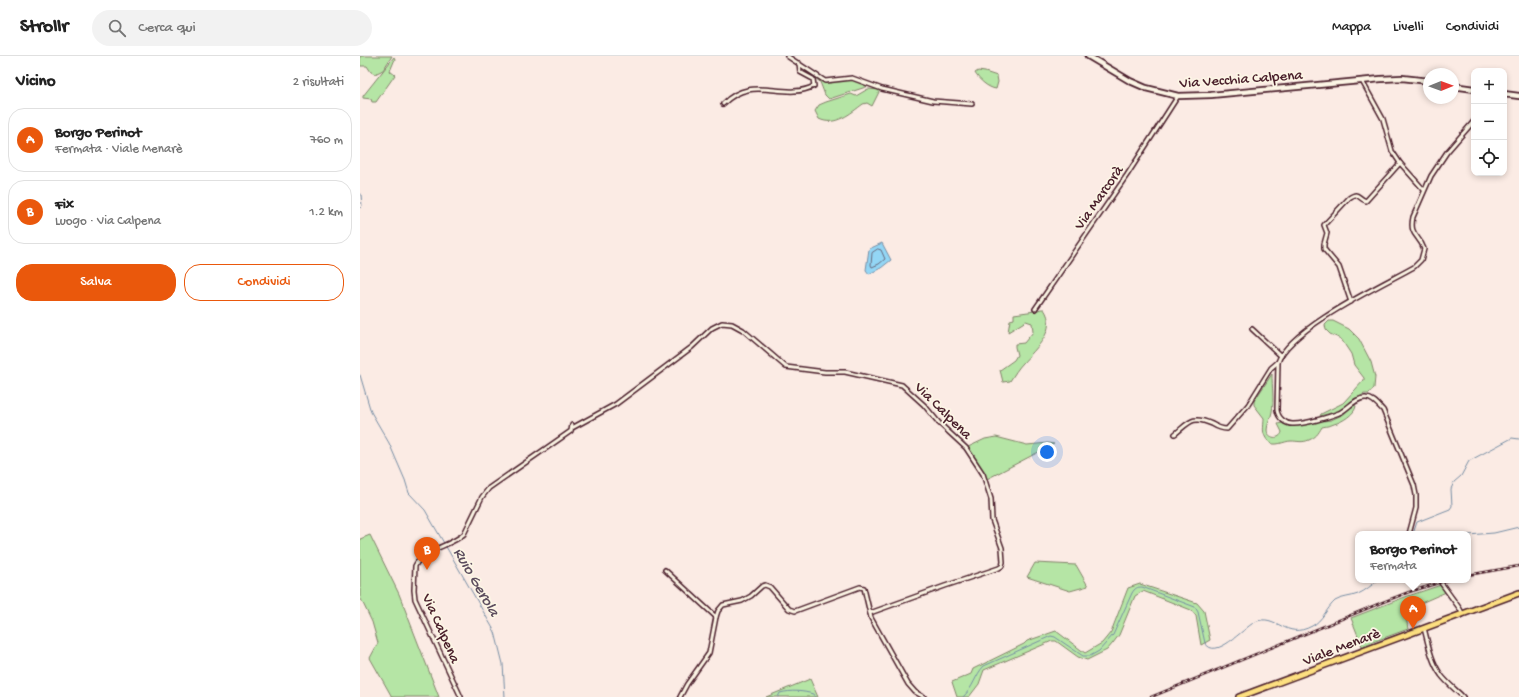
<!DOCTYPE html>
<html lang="it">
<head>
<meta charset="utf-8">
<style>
  :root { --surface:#fff; --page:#f2f2f2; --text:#222; --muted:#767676; --line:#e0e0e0; --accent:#ea580c }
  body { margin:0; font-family:"Gochi Hand",sans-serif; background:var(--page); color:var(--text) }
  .controls { position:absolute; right:12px; top:12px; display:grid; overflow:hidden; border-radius:8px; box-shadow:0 2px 6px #0003 }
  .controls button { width:36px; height:36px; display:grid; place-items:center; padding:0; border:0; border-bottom:1px solid var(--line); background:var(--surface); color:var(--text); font:20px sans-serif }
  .compass { position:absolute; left:1063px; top:12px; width:36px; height:36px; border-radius:50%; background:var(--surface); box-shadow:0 2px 6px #0003; rotate:89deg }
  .you { position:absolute; left:687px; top:396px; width:14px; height:14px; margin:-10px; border:3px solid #fff; border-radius:50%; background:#1a73e8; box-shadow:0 0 0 6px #1a73e833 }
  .badge { display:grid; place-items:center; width:26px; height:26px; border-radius:50%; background:var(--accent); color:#fff; font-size:13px; font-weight:700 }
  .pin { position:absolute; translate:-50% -33px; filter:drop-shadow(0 1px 2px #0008) }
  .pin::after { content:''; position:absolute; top:21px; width:14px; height:12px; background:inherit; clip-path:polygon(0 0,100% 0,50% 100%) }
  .popup { position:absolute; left:995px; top:475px; width:116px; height:52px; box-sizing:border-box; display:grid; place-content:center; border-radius:8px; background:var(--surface); filter:drop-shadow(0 1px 3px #0005); font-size:13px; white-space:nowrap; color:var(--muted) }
  .popup b { font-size:15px; color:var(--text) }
  .popup::after { content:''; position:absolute; left:50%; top:100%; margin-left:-8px; border:8px solid transparent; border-top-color:var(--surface) }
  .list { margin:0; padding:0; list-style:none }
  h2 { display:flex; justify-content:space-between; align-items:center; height:52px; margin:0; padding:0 16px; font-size:17px }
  h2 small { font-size:13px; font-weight:400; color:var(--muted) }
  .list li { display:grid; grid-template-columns:26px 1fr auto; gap:12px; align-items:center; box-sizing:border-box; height:64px; margin:0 8px 8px; padding:0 8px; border:1px solid var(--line); border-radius:16px }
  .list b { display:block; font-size:15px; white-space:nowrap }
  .list p { margin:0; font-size:13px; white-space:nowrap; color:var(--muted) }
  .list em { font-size:13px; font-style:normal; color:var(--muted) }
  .actions { display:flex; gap:8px; padding:12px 16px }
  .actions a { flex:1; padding:9px 0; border:1px solid var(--accent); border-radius:16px; text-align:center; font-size:14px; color:var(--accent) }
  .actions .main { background:var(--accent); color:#fff }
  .icon { flex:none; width:22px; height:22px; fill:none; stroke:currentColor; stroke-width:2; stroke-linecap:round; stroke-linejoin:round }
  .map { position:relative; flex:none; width:1159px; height:641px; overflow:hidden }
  header { display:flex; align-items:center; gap:24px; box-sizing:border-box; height:56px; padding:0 20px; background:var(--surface); border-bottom:1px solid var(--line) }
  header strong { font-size:19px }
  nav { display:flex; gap:22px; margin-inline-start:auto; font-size:14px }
  .search { width:280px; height:36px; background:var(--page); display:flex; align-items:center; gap:10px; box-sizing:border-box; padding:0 14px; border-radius:22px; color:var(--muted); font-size:15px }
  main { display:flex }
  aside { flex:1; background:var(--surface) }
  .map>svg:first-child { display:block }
  .green { fill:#b5e5a5; stroke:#808268 }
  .water { fill:#93d6f5; stroke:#768da4 }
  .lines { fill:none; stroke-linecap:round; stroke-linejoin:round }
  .shore { stroke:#67687c; stroke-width:1 }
  .stream { stroke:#768da4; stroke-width:1 }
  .street-casing { stroke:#4a1f2b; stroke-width:6 }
  .secondary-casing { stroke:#4a1f2b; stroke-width:8 }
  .primary-casing { stroke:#4a1f2b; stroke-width:8 }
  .street { stroke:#fcf5e5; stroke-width:3 }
  .secondary { stroke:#fcf5e5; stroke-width:4.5 }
  .primary { stroke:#fddf80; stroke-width:5 }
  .rail-casing { stroke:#4a1f2b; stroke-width:2.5 }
  .rail { stroke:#fcf5e5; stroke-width:1; stroke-dasharray:3; stroke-linecap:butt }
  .labels { text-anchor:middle; stroke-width:3.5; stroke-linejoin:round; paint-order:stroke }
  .street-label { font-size:15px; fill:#4a1f2b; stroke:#fcf5e5 }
  .water-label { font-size:16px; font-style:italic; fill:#5c4d5e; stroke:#fcf5e5 }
</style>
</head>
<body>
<header>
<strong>Strollr</strong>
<div class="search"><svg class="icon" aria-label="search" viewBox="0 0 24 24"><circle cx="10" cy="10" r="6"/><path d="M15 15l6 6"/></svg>Cerca qui</div>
<nav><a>Mappa</a><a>Livelli</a><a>Condividi</a></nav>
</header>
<main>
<aside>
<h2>Vicino<small>2 risultati</small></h2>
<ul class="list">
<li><span class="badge">A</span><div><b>Borgo Perinot</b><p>Fermata · Viale Menarè</p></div><em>760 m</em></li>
<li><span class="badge">B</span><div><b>Fix</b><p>Luogo · Via Calpena</p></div><em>1.2 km</em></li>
</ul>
<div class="actions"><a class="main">Salva</a><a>Condividi</a></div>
</aside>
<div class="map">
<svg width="1159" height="641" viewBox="0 0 1159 641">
  <rect width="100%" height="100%" fill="#fbebe4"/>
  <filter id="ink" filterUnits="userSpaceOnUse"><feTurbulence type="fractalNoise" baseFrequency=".025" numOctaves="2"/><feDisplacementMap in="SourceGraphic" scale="8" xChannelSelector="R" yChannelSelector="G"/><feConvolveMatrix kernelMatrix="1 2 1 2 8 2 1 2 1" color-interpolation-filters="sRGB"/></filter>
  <g filter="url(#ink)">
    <g class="green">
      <path d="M0,0H32L23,14L15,18L11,16L7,10H0Z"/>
      <path d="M34,1L35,3L30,15L35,19L16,46H12L11,43L3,42V40Z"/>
      <path d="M442,11L466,25L491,22L515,30H509L469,43L465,39L460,26Z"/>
      <path d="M618,15L625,16L637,20L638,26L636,33C628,32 619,24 615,17Z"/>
      <path d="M508,33L520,34L512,50L507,47L503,48C491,57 475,71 459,63L455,55L459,49L466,46L491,38L496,40Z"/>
      <path d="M681,253H684C698,274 676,292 663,307C658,312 654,319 650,325L643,326L640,314L654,304L657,299L655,291V288L664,287L673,276L672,267L666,265L648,276L650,264L654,263V258L675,255Z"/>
      <path d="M969,265H973L989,273L999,283L1011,306L1015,321L1014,332L1009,338H1004L978,355L960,360L961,358L983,347L1004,324V322L994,309L991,298L981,283L970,278L966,274L965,269Z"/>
      <path d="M912,318C912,330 914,344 912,356C911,362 907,368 907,374C908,383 920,384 922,376L918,368L922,367L929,369L971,364L984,358L994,349L996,350C995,358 982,366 974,368C970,370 966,370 962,371C958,378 956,381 949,384C942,387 938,385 931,385C924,385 914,392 908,385C901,377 904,371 904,362L894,349V345Z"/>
      <path d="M636,381L667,389L688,387L694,388L625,424L606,392L625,383Z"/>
      <path d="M10,479L39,538L79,641H32L10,602L18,587L12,566L0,541V483Z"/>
      <path d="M675,507L716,509L728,530L710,535L667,521Z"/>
      <path d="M780,528L837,547L844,555L850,584L841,589L836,560L831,554L783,535L775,540L759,579L753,587L747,594L727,604L718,601L696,585H692L624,614L619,628L609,641H597L592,626L611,618L613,613L664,588L667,585L696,575L725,597L742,587L751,576L768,532Z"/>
      <path d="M1081,529L1086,536L1045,554L1048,573L1002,590L991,562L1045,541Z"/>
      <path d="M450,623L458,641H406Z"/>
    </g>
    <path class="water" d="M522,187L531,204L521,212L509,218L506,214L509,193Z"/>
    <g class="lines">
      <path class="shore" d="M518,193L521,194L525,203L519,208L512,211L511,209L512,197Z"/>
      <g class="stream">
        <path d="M0,152L2,150L1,138"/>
        <path d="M0,319L11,356L29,387L45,424L49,437L65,454L135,576L143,608L145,641"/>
        <path d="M1053,478L1057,466L1090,453L1092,450L1091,433L1094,426L1101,420L1109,405L1152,382L1159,383"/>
        <path d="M1108,479L1134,477L1159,471"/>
        <path d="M418,641L420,637C431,634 443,635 453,638L455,641"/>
        <path d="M603,641C614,631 615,619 624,610L691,580L695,581L723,600H730L739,595L753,579L772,537C775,532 777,531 782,531L835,551L838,556L845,587C856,605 883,572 895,566C916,556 925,585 952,570C962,565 967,552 975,545C981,541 991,541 998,538C1005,535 1012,529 1018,524"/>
      </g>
      <defs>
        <g id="street">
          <path d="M427,0L465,25L492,22L522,33L573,45L612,48"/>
          <path d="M1002,25L1023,63L1032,95L1040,107L1064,134"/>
          <path d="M363,48C393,17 423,46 454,30L453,23L440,16L439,7"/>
          <path d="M991,246L979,211L964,193V188L967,177L964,169L989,142C999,135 997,142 1006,145L1040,107"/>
          <path d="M675,253L767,119L818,40"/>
          <path d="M892,273L921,300"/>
          <path d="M212,372L256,348L332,291L352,272L362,267L372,268L383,274L426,311L465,316H485L542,329L564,349L579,367L606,392L623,418L631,443L632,464L642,492L643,506L642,510L639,512L585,530L510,557"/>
          <path d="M815,378C830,366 832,359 852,368C857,371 861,373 867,373L888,349L911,312L918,306"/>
          <path d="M1049,478L1056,452V439L1054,429L1023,354C1018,349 1013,342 1006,342C996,341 988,353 979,357C969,361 945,368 934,368C926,369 918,362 917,354L918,306C930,272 1022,229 1054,211L1061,204L1064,193C1059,178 1049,180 1053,161L1071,120L1087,96L1114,65"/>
          <path d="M305,514L356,561"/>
          <path d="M1079,524L1100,553L1102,557"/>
          <path d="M1064,572C1068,587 1071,605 1081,619C1087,627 1096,634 1103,641"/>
          <path d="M101,641L55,543L54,534L55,510C64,492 90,491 104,478L122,441L129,432L211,375L212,369"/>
          <path d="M320,641L327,628L349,597L356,561L358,555L363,549L382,545L391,540L402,530L405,529L410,531L429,553L435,555L500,531L504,532L511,562L548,628L555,636L564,641"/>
        </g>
        <g id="secondary">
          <path d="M728,0L770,25L786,32L818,40L851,39L1021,23L1042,22L1069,25"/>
          <path d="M1093,30L1114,33"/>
          <path d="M1144,38L1159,40"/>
        </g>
        <path id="primary" d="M879,641L1159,537"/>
      </defs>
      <use href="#street" class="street-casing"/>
      <use href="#secondary" class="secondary-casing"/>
      <use href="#primary" class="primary-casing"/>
      <use href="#street" class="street"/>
      <use href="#secondary" class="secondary"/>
      <use href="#primary" class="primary"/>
      <defs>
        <g id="rail">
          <path d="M1108,519L1159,510"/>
          <path d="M791,641L1023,546L1049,536L1088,524"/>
        </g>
      </defs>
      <use href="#rail" class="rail-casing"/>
      <use href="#rail" class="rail"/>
    </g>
  </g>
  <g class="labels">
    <g class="street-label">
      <text transform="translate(881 22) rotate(-4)" y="5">Via Vecchia Calpena</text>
      <text transform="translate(738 141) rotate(-55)" y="5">Via Marcorà</text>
      <text transform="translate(584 354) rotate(45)" y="5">Via Calpena</text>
      <text transform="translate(82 572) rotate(66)" y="5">Via Calpena</text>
      <text transform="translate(981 590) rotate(-21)" y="5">Viale Menarè</text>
    </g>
    <g class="water-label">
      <text transform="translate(118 525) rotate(60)" y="6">Ruio Gerola</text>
    </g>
  </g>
</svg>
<div class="controls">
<button>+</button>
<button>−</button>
<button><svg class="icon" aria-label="locate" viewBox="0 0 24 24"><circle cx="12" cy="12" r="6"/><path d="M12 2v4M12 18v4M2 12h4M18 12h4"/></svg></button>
</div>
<svg class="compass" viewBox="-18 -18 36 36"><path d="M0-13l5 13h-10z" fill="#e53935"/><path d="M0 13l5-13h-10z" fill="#767676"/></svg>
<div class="you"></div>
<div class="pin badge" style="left:1053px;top:573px">A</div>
<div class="popup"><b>Borgo Perinot</b>Fermata</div>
<div class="pin badge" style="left:67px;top:514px">B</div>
</div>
</main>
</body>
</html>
